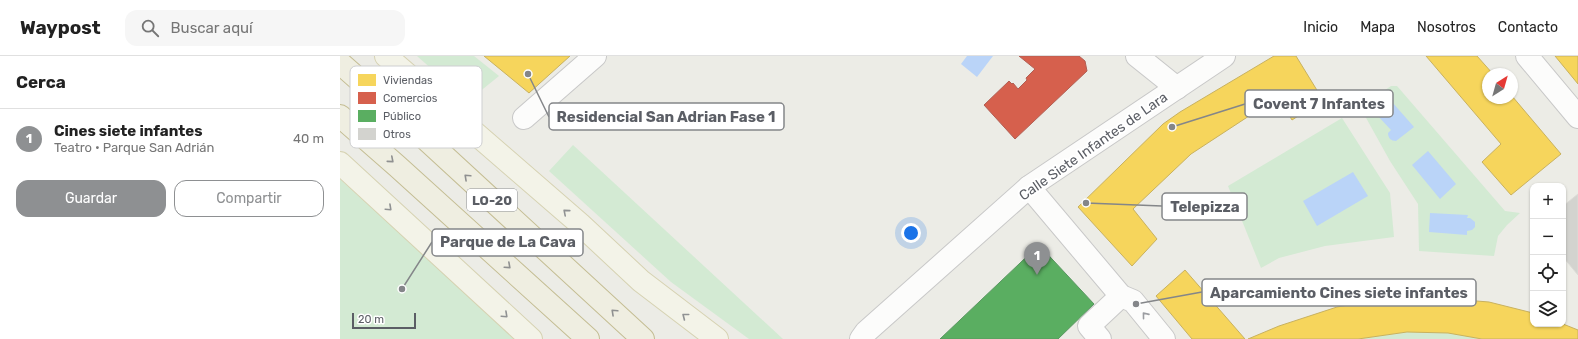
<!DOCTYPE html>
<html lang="es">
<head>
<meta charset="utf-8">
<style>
  :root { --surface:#fff; --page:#f6f6f6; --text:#222; --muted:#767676; --line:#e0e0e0; --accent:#8e9092 }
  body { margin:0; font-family:Rubik,sans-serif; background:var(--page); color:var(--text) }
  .controls { position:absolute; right:12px; bottom:12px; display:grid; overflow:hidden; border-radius:8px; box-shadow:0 1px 3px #0004 }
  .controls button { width:36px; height:36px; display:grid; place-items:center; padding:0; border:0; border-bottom:1px solid var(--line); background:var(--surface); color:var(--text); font:20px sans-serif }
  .compass { position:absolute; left:1142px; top:12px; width:36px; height:36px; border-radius:50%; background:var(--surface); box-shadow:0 1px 3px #0004; rotate:37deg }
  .scale { position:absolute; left:12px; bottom:10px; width:64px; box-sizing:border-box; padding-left:4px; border:2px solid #5b5e65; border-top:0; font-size:11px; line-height:14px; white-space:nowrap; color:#5b5e65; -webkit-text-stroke:3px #fff; paint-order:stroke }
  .you { position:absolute; left:571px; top:177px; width:14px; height:14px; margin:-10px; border:3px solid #fff; border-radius:50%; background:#1a73e8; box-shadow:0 0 0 6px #1a73e833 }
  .badge { display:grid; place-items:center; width:26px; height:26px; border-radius:50%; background:var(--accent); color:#fff; font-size:13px; font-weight:700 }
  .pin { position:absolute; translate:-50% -33px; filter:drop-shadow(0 1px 2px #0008) }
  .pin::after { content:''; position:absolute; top:21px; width:14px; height:12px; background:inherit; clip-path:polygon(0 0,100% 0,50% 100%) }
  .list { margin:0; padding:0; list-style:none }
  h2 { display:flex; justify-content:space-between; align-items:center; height:52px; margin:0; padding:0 16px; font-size:17px }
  h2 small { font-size:13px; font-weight:400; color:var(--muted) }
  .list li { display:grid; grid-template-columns:26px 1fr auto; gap:12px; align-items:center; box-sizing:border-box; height:60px; padding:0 16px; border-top:1px solid var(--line) }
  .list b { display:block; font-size:15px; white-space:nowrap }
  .list p { margin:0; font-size:13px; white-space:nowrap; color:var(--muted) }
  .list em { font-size:13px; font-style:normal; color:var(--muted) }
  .actions { display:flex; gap:8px; padding:12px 16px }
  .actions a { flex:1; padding:9px 0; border:1px solid var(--accent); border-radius:12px; text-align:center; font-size:14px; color:var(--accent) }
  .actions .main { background:var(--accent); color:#fff }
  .icon { flex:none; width:22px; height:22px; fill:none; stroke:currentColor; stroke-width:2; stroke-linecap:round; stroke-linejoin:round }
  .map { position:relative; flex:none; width:1238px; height:283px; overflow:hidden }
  header { display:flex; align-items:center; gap:24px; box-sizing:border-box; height:56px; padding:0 20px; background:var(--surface); border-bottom:1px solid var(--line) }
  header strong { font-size:19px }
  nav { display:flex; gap:22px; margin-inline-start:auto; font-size:14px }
  .search { width:280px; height:36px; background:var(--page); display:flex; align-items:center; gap:10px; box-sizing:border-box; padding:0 14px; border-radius:12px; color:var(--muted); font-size:15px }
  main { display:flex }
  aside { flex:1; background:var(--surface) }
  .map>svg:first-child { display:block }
  .green { fill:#d3ead3 }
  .water { fill:#bad4f8 }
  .homes { fill:#f6d55c; stroke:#c8b15f }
  .shops { fill:#d6604d; stroke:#b15f54 }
  .public { fill:#5aae61; stroke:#5a9662 }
  .building { fill:#d3d3cf; stroke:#dcdbd6 }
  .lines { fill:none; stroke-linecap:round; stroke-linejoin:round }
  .minor-casing { stroke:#c8c8c8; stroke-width:24 }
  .major-casing { stroke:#d6d2b2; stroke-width:24 }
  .highway-casing { stroke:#c4bd93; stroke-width:24 }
  .minor { stroke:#fcfcfb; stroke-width:22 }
  .major { stroke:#f3f3e8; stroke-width:22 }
  .highway { stroke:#efeee1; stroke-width:22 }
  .oneway { stroke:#8f9090 }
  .oneway2 { stroke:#909293 }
  .oneway3 { stroke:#9b9da1 }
  .labels { text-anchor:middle; stroke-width:4; stroke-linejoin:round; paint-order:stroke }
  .shield { fill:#fff; stroke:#8c8e93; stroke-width:1 }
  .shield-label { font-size:13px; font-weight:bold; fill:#5b5e65 }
  .street-label { font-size:14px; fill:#5b5e65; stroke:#fff }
  .key { fill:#fff; stroke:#cecfd1; stroke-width:1 }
  .key-label { font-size:11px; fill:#5b5e65 }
  .leader { fill:none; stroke:#848689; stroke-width:1.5 }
  .callout-dot { fill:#848689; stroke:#fff; stroke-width:1.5 }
  .callout { fill:#fff; stroke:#848689; stroke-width:1.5 }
  .callout-label { font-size:15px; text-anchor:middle; font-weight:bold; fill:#5b5e65 }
</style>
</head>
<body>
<header>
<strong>Waypost</strong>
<div class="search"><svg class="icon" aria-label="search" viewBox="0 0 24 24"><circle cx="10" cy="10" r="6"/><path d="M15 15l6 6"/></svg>Buscar aquí</div>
<nav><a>Inicio</a><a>Mapa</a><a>Nosotros</a><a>Contacto</a></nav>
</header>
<main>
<aside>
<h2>Cerca<small></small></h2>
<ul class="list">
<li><span class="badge">1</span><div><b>Cines siete infantes</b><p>Teatro · Parque San Adrián</p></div><em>40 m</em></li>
</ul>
<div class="actions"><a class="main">Guardar</a><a>Compartir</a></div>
</aside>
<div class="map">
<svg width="1238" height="283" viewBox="0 0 1238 283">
  <rect width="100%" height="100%" fill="#ecece6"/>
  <g class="green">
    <path d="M77,0H134L159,20L128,45Z"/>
    <path d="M1051,30H1057L1165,155L1180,157L1167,169L1158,180L1154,200L1079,195L1078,148L1050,105L1020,51Z"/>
    <path d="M1002,62L1050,137L1054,181L985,190L939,202L921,212L888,130Z"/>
    <path d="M233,89L443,283H409L331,226L209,115Z"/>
    <path d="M0,123L177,283H0Z"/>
    <path d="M1067,276L1114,277L1144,283H1018Z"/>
  </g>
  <g class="water">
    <path d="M627,0H653L637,21L621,8Z"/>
    <path d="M1052,46L1074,71L1056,85C1051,85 1048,82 1048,77L1051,74L1037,59Z"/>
    <path d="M1088,95L1116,128L1100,143L1072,109Z"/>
    <path d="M1013,116L1028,140L977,170L963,145Z"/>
    <path d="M1090,157L1128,159L1127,162H1130L1135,166V171L1132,174L1127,175V179L1089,176Z"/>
  </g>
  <g class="homes">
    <path d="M144,0H230L189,37Z"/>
    <path d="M934,0H956L983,44L952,64L938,41L851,98L793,153L817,183L792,210L738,151L823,68L840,56Z"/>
    <path d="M1086,0H1137L1153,18H1148V42H1172V40L1221,98L1171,139L1142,106L1161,88Z"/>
    <path d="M1215,0H1238V28Z"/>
    <path d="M845,214L905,283H852L816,240Z"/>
    <path d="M1049,242H1100L1149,246L1193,257V268H1223L1238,274V283H1142L1108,277L1067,276L1018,283H908L939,270L997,251Z"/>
  </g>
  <path class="shops" d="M679,0H739L745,5L747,15L675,83L644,49L669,25L672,28L673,27L678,33L687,24L686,22L695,13Z"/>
  <path class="public" d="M699,189L754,248L718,283H600Z"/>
  <path class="building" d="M1238,138V219L1223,201V150Z"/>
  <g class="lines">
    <defs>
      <g id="minor">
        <path d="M797,0L837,32"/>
        <path d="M1187,0L1238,61"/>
        <path d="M184,62L255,0"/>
        <path d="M689,131L781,240L793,245L824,283"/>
        <path d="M521,283L526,276L689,131L884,0"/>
        <path d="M760,283L749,270L781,240"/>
      </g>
      <g id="major">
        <path d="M46,0L240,168L301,225L377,283"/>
        <path d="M0,107L191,283"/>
      </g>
      <g id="highway">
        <path d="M0,7L77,75L303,283"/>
        <path d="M0,60L57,110L248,283"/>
      </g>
    </defs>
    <use href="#minor" class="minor-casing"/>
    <use href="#major" class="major-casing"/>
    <use href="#highway" class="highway-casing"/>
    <use href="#minor" class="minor"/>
    <use href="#major" class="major"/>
    <use href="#highway" class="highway"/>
  </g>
  <defs><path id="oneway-chevron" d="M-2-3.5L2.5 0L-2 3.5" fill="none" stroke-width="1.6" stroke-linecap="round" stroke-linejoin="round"/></defs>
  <g class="oneway">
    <use href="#oneway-chevron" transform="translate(51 104) rotate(41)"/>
    <use href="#oneway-chevron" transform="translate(127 121) rotate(-137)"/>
    <use href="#oneway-chevron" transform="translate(168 210) rotate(42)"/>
    <use href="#oneway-chevron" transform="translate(274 256) rotate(-137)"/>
  </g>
  <g class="oneway2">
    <use href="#oneway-chevron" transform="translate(49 152) rotate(43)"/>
    <use href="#oneway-chevron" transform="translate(226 156) rotate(-139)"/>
    <use href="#oneway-chevron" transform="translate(165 259) rotate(43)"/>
    <use href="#oneway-chevron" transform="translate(345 260) rotate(-142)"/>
  </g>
  <use class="oneway3" href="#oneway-chevron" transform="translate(805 259) rotate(-129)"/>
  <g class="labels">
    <rect class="shield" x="127" y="133" width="50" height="22" rx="3"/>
    <g class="shield-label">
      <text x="152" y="149">LO-20</text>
    </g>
    <g class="street-label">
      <text transform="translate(753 90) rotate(-35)" y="5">Calle Siete Infantes de Lara</text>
    </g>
  </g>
  <rect x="10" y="10" width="132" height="82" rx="6" class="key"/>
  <rect x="18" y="18" width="18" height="12" fill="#f6d55c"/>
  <rect x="18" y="36" width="18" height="12" fill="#d6604d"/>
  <rect x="18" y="54" width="18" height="12" fill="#5aae61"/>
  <rect x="18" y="72" width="18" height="12" fill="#d3d3cf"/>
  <g class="key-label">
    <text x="43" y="28">Viviendas</text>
    <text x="43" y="46">Comercios</text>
    <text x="43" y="64">Público</text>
    <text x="43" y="82">Otros</text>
  </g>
  <path class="leader" d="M832 71L905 48M188 18L209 61M746 147L822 150M62 233L92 186M796 248L862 236"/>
  <g class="callout-dot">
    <circle cx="832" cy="71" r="4"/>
    <circle cx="188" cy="18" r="4"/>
    <circle cx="746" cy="147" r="4"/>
    <circle cx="62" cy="233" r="4"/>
    <circle cx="796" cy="248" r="4"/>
  </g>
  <g class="callout">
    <rect x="905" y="34" width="148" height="27" rx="4"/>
    <rect x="209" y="47" width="235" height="27" rx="4"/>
    <rect x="822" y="137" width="85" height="27" rx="4"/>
    <rect x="92" y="173" width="151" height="27" rx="4"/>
    <rect x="862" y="223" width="274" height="27" rx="4"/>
  </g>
  <g class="callout-label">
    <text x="979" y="53">Covent 7 Infantes</text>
    <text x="326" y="66">Residencial San Adrian Fase 1</text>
    <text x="865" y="156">Telepizza</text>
    <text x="168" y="191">Parque de La Cava</text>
    <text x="999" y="242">Aparcamiento Cines siete infantes</text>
  </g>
</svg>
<div class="controls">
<button>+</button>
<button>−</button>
<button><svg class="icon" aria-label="locate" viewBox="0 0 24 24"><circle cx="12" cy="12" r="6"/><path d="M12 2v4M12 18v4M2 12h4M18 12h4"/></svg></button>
<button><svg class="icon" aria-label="layers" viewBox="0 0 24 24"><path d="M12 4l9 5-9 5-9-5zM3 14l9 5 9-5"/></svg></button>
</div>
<svg class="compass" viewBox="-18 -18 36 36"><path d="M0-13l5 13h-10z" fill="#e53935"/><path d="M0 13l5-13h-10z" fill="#767676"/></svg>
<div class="scale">20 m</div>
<div class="you"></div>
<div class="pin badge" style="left:697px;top:219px">1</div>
</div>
</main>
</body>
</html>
